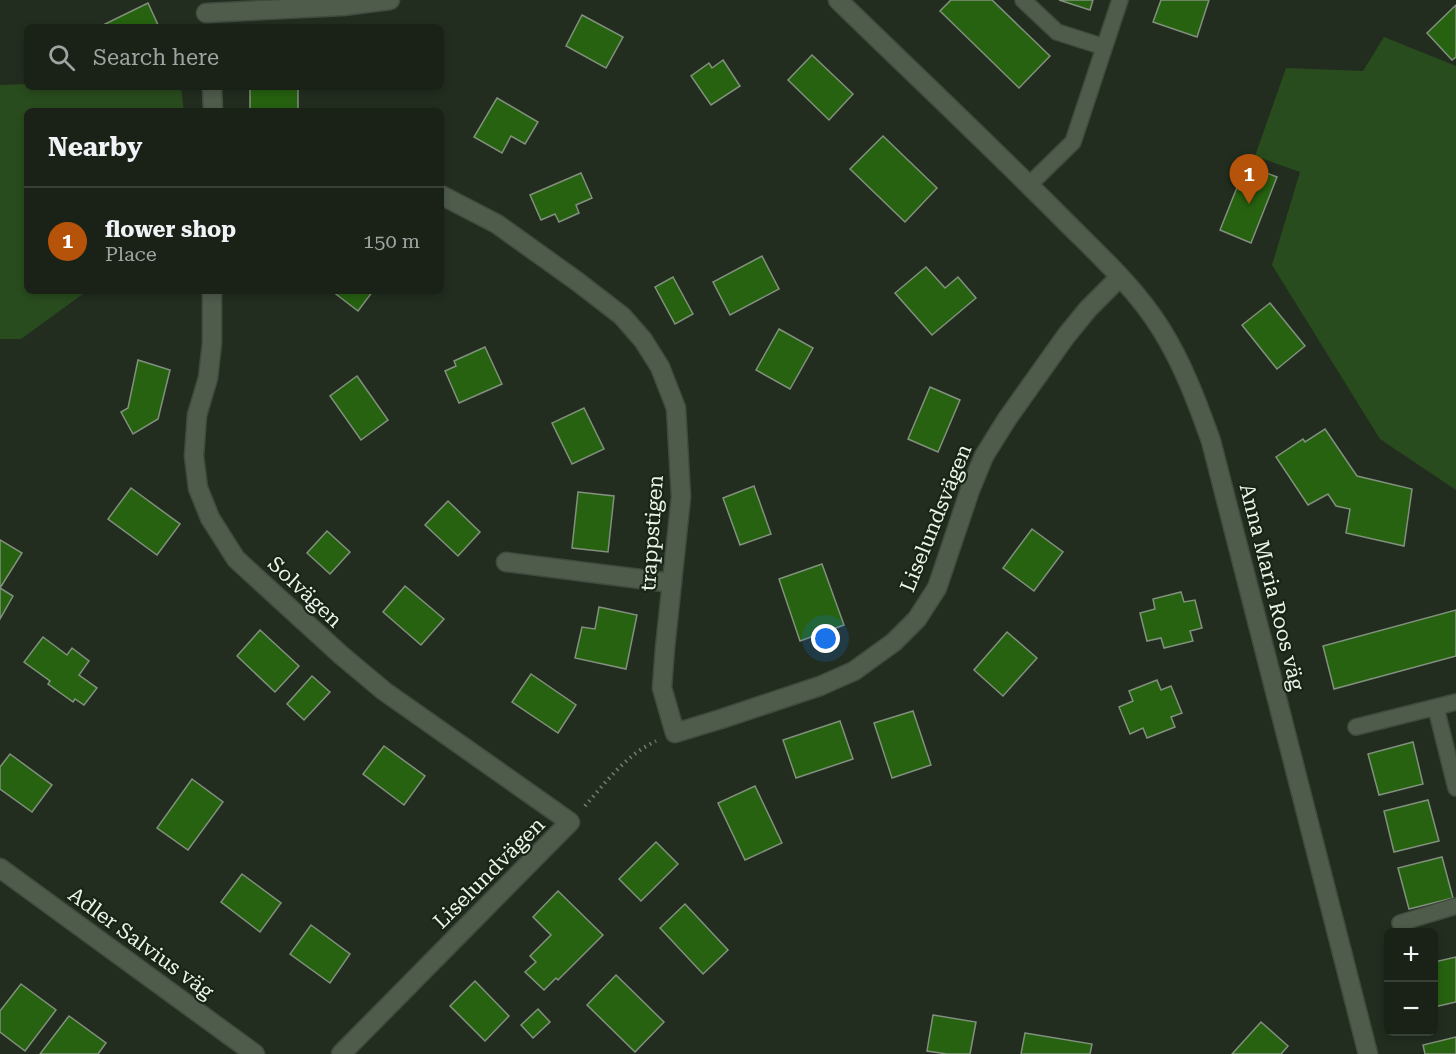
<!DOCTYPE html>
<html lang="en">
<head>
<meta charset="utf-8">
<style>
  :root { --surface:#1a2217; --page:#232a20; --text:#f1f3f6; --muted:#9fa4a1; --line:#383f36; --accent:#b45309 }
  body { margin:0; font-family:"Roboto Serif",serif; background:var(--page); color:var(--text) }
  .controls { position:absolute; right:18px; bottom:18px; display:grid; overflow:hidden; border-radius:9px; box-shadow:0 3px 9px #0003 }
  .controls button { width:54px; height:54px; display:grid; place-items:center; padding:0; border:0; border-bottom:2px solid var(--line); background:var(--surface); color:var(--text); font:30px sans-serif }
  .you { position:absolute; left:826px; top:639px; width:21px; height:21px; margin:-15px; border:4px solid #fff; border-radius:50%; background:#1a73e8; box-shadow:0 0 0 9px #1a73e833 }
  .badge { display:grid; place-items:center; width:39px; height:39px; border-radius:50%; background:var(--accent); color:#fff; font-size:20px; font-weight:700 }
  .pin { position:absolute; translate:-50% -50px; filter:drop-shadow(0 2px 3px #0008) }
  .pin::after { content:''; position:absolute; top:32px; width:21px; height:18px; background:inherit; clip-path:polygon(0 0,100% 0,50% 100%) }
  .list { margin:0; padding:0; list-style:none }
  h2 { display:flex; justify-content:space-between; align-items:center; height:78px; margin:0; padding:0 24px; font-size:26px }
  h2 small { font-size:20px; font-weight:400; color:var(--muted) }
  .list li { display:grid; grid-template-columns:39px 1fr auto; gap:18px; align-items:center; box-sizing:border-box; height:108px; padding:0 24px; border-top:2px solid var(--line) }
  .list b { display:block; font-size:22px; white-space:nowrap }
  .list p { margin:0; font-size:20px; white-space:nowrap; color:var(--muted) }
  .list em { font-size:20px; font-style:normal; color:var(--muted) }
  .icon { flex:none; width:33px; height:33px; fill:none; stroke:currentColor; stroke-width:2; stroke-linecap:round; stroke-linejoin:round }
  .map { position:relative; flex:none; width:1456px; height:1054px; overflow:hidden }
  .search { position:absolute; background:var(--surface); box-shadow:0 3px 9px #0003; left:24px; top:24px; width:420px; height:66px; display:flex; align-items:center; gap:15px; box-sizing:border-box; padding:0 21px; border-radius:9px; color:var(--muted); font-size:22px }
  .panel { position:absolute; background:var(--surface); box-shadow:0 3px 9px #0003; left:24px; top:108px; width:420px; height:186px; border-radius:9px }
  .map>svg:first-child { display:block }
  .green { fill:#294c1e }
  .building { fill:#266210; stroke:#82907e; stroke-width:1.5 }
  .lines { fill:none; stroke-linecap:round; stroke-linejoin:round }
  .lane-casing { stroke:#414a3e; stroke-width:18 }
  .street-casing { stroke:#414a3e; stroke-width:21 }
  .path { stroke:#737d71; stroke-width:4; stroke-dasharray:1.5 4.5; stroke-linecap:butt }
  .lane { stroke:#4f5c4c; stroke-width:15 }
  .street { stroke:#4f5c4c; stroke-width:18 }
  .labels { text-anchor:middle; stroke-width:4.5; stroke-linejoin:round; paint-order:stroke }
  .street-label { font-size:21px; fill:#ecf3ea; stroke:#182415 }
</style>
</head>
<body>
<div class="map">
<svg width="1456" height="1054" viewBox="0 0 1456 1054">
  <rect width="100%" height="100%" fill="#222d1f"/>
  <g class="green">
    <path d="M1384,37L1456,66V490L1380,439L1272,265L1300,172L1255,156L1286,68L1363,71Z"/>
    <path d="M27,84V87L181,88L184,111H27V291H87L21,339H0V85Z"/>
  </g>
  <g class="building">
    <path d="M951,0H992L1050,56L1019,88L940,11Z"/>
    <path d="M1059,0H1093L1090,10Z"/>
    <path d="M1161,0H1209L1197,37L1153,22Z"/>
    <path d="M148,3L159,27H99Z"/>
    <path d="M1456,5V57L1452,60L1427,33Z"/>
    <path d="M582,15L623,37L606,68L566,46Z"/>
    <path d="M812,55L853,94L829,120L788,80Z"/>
    <path d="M723,60L740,86L711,105L691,76L709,63L712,68Z"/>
    <rect x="250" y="87" width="48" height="24"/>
    <path d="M497,98L538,122L525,144L511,136L502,153L474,137Z"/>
    <path d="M883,136L937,188L905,222L850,169Z"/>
    <path d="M1246,165L1277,177L1251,243L1220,230Z"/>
    <path d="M581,173L592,198L576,205L579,213L559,222L555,214L541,220L530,195Z"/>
    <path d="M762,256L779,289L730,315L713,282Z"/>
    <path d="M926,267L945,288L958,277L976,298L932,335L895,293Z"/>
    <path d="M673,277L693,314L675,324L655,287Z"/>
    <path d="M332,291H373L358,311Z"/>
    <path d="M1270,303L1305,346L1277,369L1242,325Z"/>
    <path d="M779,329L813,348L790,389L756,370Z"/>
    <path d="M485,347L502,384L459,403L445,371L456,366L454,361Z"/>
    <path d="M138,360L170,370L158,419L133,434L121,412L128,408Z"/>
    <path d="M357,376L388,420L361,440L330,396Z"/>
    <path d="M930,387L960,400L938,452L908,439Z"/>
    <path d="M584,408L604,449L572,464L552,423Z"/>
    <path d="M1325,429L1357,476L1412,489L1404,546L1346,533L1350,509L1336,506L1328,494L1308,505L1276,457L1303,439L1305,442Z"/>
    <path d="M754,486L771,534L740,545L723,498Z"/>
    <path d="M131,488L180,524L157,555L108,519Z"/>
    <path d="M578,492L614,496L608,552L572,548Z"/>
    <path d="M448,501L480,532L458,556L425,525Z"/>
    <path d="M1032,529L1063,552L1034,591L1003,568Z"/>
    <path d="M327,531L350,552L330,574L307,553Z"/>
    <path d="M0,540L22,553L0,588L13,596L0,619Z"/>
    <path d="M822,564L844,625L800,641L779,579Z"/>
    <path d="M405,586L444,619L421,645L383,612Z"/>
    <path d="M1181,592L1184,602L1195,600L1202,628L1190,631L1193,641L1164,648L1161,638L1147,641L1140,613L1155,609L1153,599Z"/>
    <path d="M599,607L637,615L626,669L575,658L582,627L595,629Z"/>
    <path d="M1456,610V656L1334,689L1323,646Z"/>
    <path d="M260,630L299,666L275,692L237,656Z"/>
    <path d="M1007,632L1037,658L1003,696L974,670Z"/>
    <path d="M43,637L67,655L72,648L89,661L79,675L97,688L84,705L75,699L73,702L48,684L50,681L24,662Z"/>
    <path d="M531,674L576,705L558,733L512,702Z"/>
    <path d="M312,676L330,692L304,720L287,704Z"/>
    <path d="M1157,680L1161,690L1171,686L1182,713L1171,717L1175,727L1147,738L1143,728L1130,734L1119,707L1133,701L1129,691Z"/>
    <path d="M913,711L931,765L892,778L874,723Z"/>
    <path d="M840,721L853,759L796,778L783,740Z"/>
    <path d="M1413,742L1423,784L1379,795L1368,754Z"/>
    <path d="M384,746L425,776L404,805L363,774Z"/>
    <path d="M10,754L52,785L32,812L0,789V767Z"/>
    <path d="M192,779L223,802L188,850L157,828Z"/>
    <path d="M755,786L782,843L745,860L718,803Z"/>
    <path d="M1428,800L1439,841L1394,852L1384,811Z"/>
    <path d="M656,842L678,864L641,901L619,879Z"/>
    <path d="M1442,857L1453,898L1409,909L1398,868Z"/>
    <path d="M242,874L281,903L260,932L221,902Z"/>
    <path d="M558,891L603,935L558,980L556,978L544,990L525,972L536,962L530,956L551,935L533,917Z"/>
    <path d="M685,904L728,950L703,974L660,928Z"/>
    <path d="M311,925L350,954L330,983L290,954Z"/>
    <path d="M1456,957V1002L1434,1007V962Z"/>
    <path d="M616,975L664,1022L635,1052L587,1005Z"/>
    <path d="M475,981L509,1016L485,1041L450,1006Z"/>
    <path d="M21,984L56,1010L25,1051L0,1032V1011Z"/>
    <path d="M538,1009L550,1022L533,1038L521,1025Z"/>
    <path d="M933,1015L976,1022L970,1054H947L927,1051Z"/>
    <path d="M69,1016L106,1043L98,1054H40Z"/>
    <path d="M1261,1022L1288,1046L1281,1054H1232Z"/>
    <path d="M1025,1033L1092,1044L1090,1054H1021Z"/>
    <path d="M1456,1037V1054H1425L1423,1045Z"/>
  </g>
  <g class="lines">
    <defs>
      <g id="lane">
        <path d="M1023,0L1057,32L1104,47"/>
        <path d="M1029,185L1073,142L1120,0"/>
        <path d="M1436,708L1456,788"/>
        <path d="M1356,727L1456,702"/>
        <path d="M1400,923L1456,906"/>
      </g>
      <g id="street">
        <path d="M838,0C910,70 983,139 1054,210C1091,248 1133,284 1161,329C1183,364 1197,402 1211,441L1368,1054"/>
        <path d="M206,13L343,6L390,0"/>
        <path d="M212,87L213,111"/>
        <path d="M441,195L497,224L578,282L622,316L643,340L660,367L676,408L681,497L665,648L662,688L675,733L721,719L820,686L854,671L894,642L917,619L937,588L970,490L984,456L1007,419L1066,336L1088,309L1120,277"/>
        <path d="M212,291V343L208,378L197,415L194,456L198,488L210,518L236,559L341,655L384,691L570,822L341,1054"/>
        <path d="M506,562L672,583"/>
        <path d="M0,868L255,1054"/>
      </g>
    </defs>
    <use href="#lane" class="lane-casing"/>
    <use href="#street" class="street-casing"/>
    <path class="path" d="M585,806C606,782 626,755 656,741"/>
    <use href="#lane" class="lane"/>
    <use href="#street" class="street"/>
  </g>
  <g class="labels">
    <g class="street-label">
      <text transform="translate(936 518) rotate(-68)" y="7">Liselundsvägen</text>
      <text transform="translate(652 533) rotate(-86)" y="7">trappstigen</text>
      <text transform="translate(1272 587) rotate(76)" y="7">Anna Maria Roos väg</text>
      <text transform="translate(305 592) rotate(43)" y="7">Solvägen</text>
      <text transform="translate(489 873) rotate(-45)" y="7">Liselundvägen</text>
      <text transform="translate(141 943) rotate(36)" y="7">Adler Salvius väg</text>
    </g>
  </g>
</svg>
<div class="controls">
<button>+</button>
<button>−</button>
</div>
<div class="you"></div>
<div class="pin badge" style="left:1249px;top:204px">1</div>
<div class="search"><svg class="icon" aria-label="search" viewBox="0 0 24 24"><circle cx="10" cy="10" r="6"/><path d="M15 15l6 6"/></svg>Search here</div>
<section class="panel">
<h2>Nearby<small></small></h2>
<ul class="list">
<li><span class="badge">1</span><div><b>flower shop</b><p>Place</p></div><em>150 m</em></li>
</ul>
</section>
</div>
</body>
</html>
